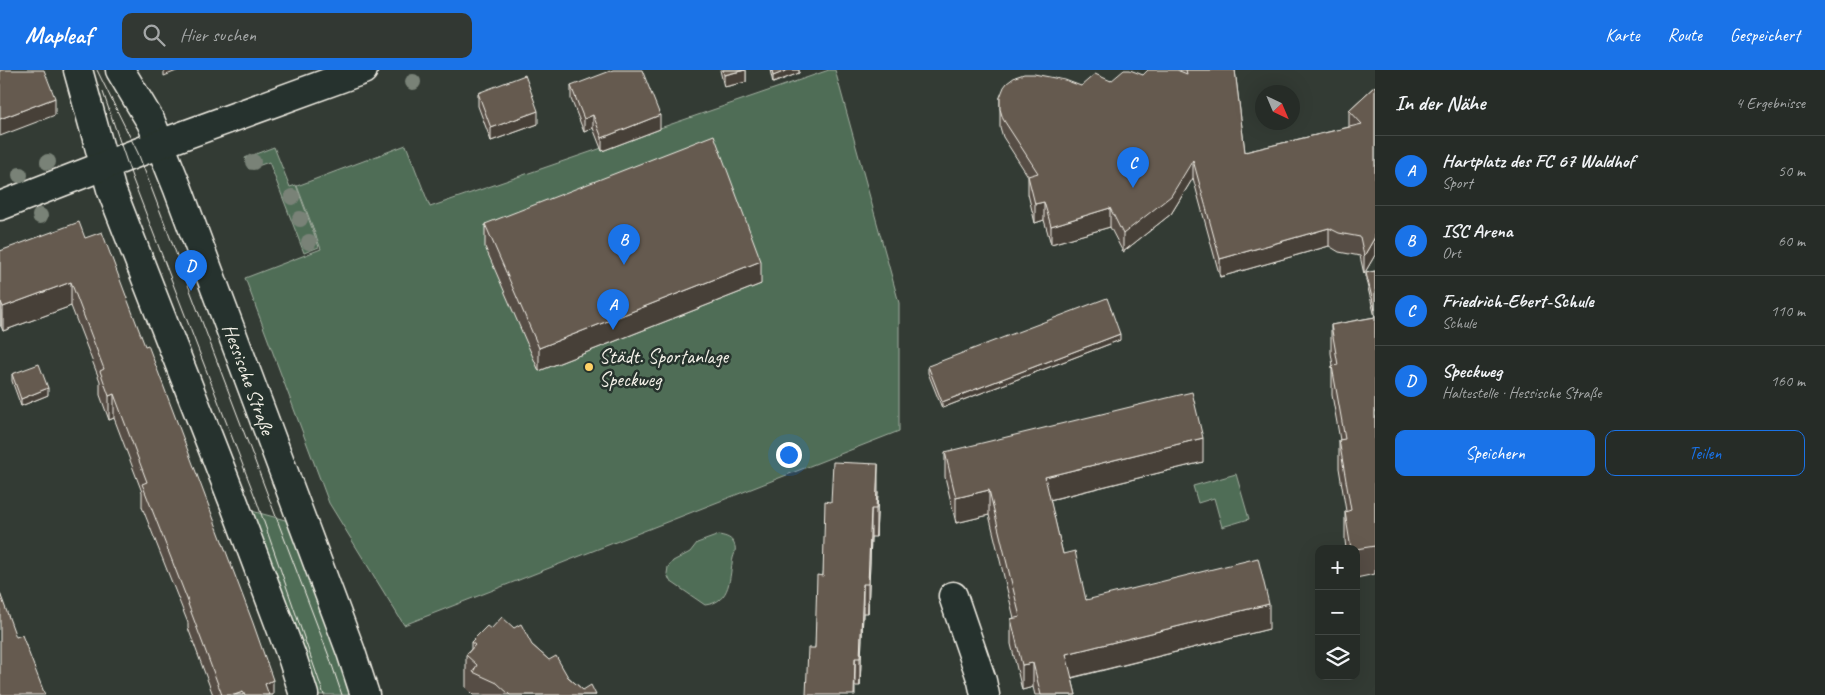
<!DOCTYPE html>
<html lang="de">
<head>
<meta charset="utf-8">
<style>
  :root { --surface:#262c27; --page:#323833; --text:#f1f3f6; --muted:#a4a7a7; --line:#424844; --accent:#1a73e8 }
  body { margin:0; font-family:Caveat,sans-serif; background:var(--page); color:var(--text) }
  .controls { position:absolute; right:15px; bottom:15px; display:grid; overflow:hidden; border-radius:10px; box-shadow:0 5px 20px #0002 }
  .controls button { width:45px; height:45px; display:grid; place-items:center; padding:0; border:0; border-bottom:1px solid var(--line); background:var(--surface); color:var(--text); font:25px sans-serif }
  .compass { position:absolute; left:1255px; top:15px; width:45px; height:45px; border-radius:50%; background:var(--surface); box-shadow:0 5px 20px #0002; rotate:136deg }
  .you { position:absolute; left:788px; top:384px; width:18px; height:18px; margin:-12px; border:4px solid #fff; border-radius:50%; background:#1a73e8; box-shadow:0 0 0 8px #1a73e833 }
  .badge { display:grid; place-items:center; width:32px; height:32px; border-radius:50%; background:var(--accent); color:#fff; font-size:16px; font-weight:700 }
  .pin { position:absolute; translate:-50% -41px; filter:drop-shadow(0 1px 2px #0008) }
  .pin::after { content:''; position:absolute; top:26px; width:18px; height:15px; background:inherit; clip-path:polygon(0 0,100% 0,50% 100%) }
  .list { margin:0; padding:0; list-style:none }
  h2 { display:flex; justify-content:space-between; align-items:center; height:65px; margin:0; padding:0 20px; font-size:21px }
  h2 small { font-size:16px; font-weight:400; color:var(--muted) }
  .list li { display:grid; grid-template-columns:32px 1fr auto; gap:15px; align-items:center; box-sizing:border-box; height:70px; padding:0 20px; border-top:1px solid var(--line) }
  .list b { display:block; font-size:19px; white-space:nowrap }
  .list p { margin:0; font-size:16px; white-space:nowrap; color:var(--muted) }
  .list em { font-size:16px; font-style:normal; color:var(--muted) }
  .actions { display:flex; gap:10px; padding:15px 20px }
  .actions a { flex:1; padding:11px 0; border:1px solid var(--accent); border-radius:10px; text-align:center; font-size:18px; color:var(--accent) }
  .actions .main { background:var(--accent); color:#fff }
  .icon { flex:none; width:28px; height:28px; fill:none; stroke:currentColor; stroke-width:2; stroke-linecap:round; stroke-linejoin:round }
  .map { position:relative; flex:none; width:1375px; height:625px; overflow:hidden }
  header { display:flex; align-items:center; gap:30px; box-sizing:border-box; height:70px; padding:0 25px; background:var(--accent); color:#fff }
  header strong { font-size:24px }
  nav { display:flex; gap:28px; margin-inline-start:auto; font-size:18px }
  .search { width:350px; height:45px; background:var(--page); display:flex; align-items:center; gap:12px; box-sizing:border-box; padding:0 18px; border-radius:10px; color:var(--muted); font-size:19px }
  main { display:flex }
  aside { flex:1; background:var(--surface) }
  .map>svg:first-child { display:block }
  .green { fill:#4f6d57; stroke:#a2afa0 }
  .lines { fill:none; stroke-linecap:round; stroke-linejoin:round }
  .minor-casing { stroke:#f4f1e8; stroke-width:31 }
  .minor { stroke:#26332d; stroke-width:28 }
  .tram { stroke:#f4f1e8; stroke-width:1 }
  .tree { fill:#798277 }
  .wall { fill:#574d45; stroke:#f4f1e8 }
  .shaded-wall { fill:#473f38; stroke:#f4f1e8 }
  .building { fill:#655a50; stroke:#f4f1e8 }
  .poi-dot { fill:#ffd166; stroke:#26332d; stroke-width:2 }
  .labels { text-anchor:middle; stroke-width:5; stroke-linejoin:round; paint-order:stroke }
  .poi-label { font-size:20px; fill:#f4f1e8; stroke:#26332d; text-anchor:start }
  .street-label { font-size:20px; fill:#f4f1e8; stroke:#26332d }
</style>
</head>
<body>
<header>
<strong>Mapleaf</strong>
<div class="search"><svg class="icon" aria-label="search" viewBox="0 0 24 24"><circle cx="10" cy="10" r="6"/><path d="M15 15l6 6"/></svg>Hier suchen</div>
<nav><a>Karte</a><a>Route</a><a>Gespeichert</a></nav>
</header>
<main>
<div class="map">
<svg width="1375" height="625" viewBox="0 0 1375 625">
  <rect width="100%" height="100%" fill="#333b34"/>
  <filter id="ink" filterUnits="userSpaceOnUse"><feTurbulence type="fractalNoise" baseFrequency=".02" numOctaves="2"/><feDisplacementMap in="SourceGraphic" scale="10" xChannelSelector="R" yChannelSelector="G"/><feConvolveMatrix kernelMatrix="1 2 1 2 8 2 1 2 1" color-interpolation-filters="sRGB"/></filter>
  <g filter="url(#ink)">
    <g class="green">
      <path d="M829,0H835L899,233V361L404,555L329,433L245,208L321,179L297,116L406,75L430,137Z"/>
      <path d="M274,77L290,117L296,115L319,177L304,183L269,92L249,99L245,88Z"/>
      <path d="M1236,404L1249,449L1222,457L1214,428L1198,433L1193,416Z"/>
      <path d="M248,440L289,451L339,586L352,625H315Z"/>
      <path d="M719,465C724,466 730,467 733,472C737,478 735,482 733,488C729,507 732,532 705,535L670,511L667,504L668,497L673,491L690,482L697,473Z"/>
    </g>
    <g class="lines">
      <defs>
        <g id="minor">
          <path d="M78,0L111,119L234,433L293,590L304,625"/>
          <path d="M120,0L151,52L178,119L351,582L365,625"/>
          <path d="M0,136L160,74L363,0"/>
          <path d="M953,526L982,611L985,625"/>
        </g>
      </defs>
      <use href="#minor" class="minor-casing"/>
      <use href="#minor" class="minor"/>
      <g class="tram">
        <path d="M97,0L138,83L330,589L342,625"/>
        <path d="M103,22L133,110L257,432L324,625"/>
      </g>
    </g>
    <g class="tree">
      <circle cx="413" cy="12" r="8"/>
      <circle cx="48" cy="92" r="8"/>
      <circle cx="253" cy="92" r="8"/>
      <circle cx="20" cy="105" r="8"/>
      <circle cx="292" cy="127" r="8"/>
      <circle cx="40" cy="146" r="8"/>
      <circle cx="300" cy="149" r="8"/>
      <circle cx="309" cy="172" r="8"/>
    </g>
    <g class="wall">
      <path d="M720,0H746V12L724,17Z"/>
      <path d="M770,0H799V3L773,13Z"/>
      <path d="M1180,0H1235L1245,82L1349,57V40L1375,16V185L1364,204L1360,186L1339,182L1329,176L1220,207L1193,108L1171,144L1123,182L1110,157L1051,174L1044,150L1035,153L1028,124V106L1003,67L1000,57V27L1081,16L1143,5L1180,1Z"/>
      <path d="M571,16L660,59L602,81L593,58L584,62L571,29Z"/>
      <path d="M478,23L538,54L491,71L478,36Z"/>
      <path d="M485,154L761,214L539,301L485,177Z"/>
      <path d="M85,168L273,625H213L188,558V553L142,437V422L114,348L109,350L100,325V311L71,236L3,261L1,256L0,181Z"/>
      <path d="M1375,201V504L1356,508V479H1346L1345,470V442L1346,441L1339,398V370H1340L1332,325V296H1333L1331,283V255L1375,247L1366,210V203Z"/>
      <path d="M1120,270L942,338L928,303V296Z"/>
      <path d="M12,304L48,325L21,336L12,311Z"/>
      <path d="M945,382L1203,392L1050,430L1063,484L1086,530L1269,559L1072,608L1076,625H1035L1033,617L1022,620L1011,574V549L1014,548L989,445L956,453L945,407Z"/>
      <path d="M878,422L876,467H871L868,543H863L860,616H855L815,578L831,432Z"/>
      <path d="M491,559L532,575L583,620L596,625H473L466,618V585L471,579V572Z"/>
    </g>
    <g class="shaded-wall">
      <path d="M164,0H179L164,6Z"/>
      <path d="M746,0V12L724,17V5Z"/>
      <path d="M788,0H799V3L773,13V6Z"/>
      <path d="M55,28V45L0,66V49Z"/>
      <path d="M538,41V54L491,71V58Z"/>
      <path d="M593,45V58L584,62V49Z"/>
      <path d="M660,45V59L602,81V68Z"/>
      <path d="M1193,90V108L1171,144L1123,182V164Z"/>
      <path d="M1044,132V150L1035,153V134Z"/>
      <path d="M1110,138V157L1051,174V156Z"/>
      <path d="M1329,158V176L1220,207V189Z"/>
      <path d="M1375,167V185L1364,204V186Z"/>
      <path d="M761,191V214L539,301V278Z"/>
      <path d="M71,212V236L3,261V237Z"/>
      <path d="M1,232V256H0V233Z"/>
      <path d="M1120,264V270L942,338V332Z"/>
      <path d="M48,318V325L21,336V329Z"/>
      <path d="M114,324V348L109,350V326Z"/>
      <path d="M1203,368V392L1045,431V407Z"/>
      <path d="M878,394V422L876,467V439Z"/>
      <path d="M989,420V445L956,453V428Z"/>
      <path d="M871,439V467L868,543V514Z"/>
      <path d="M863,514V543L860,616V588Z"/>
      <path d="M1269,534V559L1066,609V584Z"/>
      <path d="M855,588V625H854Z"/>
      <path d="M1033,593V617L1022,620V595Z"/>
      <path d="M273,610V625H265V614Z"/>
      <path d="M243,622V625H234Z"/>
    </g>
    <g class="building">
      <path d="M0,0H44L55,28L0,49Z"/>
      <path d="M613,0H642L660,45L602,68L593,45L584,49L571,16Z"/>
      <path d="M723,0H745L724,5Z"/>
      <path d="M772,0H788L773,6Z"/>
      <path d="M1124,0H1130L1143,5L1148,0H1177L1187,4L1186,0H1235L1245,82L1362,54L1349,40L1375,16V167L1364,186L1360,167L1339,163L1329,158L1220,189L1193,90L1171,126L1123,164L1110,138L1051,156L1044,132L1035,134L1028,106L1038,103L1003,49L1000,39V27L1004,17L1007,13L1015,7L1024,4H1034L1065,10L1081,16L1095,4L1111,11Z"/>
      <path d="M525,5L538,41L491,58L478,23Z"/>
      <path d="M714,65L761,191L539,278L485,154Z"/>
      <path d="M79,152L85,168L102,162L145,276L148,275L253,553L273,610L265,614L269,625H245L243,622L234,625H222L188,534H189L142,414L147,412L114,324L109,326L100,301L104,299L71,212L3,237L1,232L0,233V181Z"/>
      <path d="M1375,201V240L1366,203Z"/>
      <path d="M1107,228L1120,264L942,332L928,296Z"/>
      <path d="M1375,247V476L1356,479H1351L1345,442L1351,440L1339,370L1345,369L1332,296L1338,295L1331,255Z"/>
      <path d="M39,294L48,318L21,329L12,304Z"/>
      <path d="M1192,322L1203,368L1045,407L1063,484L1075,481L1086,530L1258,488L1269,534L1066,584L1076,625H1041L1033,593L1022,595L1011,549L1020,547L989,420L956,428L945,382Z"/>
      <path d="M833,392L878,394L876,439H871L868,514H863L860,588H855L854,625H806L808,578H815L817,505L823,506L825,431L831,432Z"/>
      <path d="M0,523L16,567L22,565L45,625H0Z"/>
      <path d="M502,547L514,558L521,554L532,575L549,590L556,586L568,607L583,620L591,615L596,625H510L497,613L473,602L477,595L466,585L475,575L471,572L487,556L491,559Z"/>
    </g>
  </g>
  <circle class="poi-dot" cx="589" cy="297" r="5"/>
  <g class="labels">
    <g class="poi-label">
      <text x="599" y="293">Städt. Sportanlage<tspan x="599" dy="23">Speckweg</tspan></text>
    </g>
    <g class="street-label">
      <text transform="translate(249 309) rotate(70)" y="7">Hessische Straße</text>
    </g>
  </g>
</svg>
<div class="controls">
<button>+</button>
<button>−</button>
<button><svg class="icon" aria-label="layers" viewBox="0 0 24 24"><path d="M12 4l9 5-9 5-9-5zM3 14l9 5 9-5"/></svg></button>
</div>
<svg class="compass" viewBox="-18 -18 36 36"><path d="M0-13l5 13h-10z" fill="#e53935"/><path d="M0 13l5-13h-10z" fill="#a4a7a7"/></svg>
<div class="you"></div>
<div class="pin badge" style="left:613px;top:260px">A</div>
<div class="pin badge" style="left:624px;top:195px">B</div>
<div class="pin badge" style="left:1133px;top:118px">C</div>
<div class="pin badge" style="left:191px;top:221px">D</div>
</div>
<aside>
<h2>In der Nähe<small>4 Ergebnisse</small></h2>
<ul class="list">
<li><span class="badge">A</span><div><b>Hartplatz des FC 67 Waldhof</b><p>Sport</p></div><em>50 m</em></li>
<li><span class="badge">B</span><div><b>ISC Arena</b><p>Ort</p></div><em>60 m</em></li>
<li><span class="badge">C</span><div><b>Friedrich-Ebert-Schule</b><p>Schule</p></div><em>110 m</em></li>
<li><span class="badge">D</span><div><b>Speckweg</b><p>Haltestelle · Hessische Straße</p></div><em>160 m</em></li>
</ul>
<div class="actions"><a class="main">Speichern</a><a>Teilen</a></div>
</aside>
</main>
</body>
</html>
